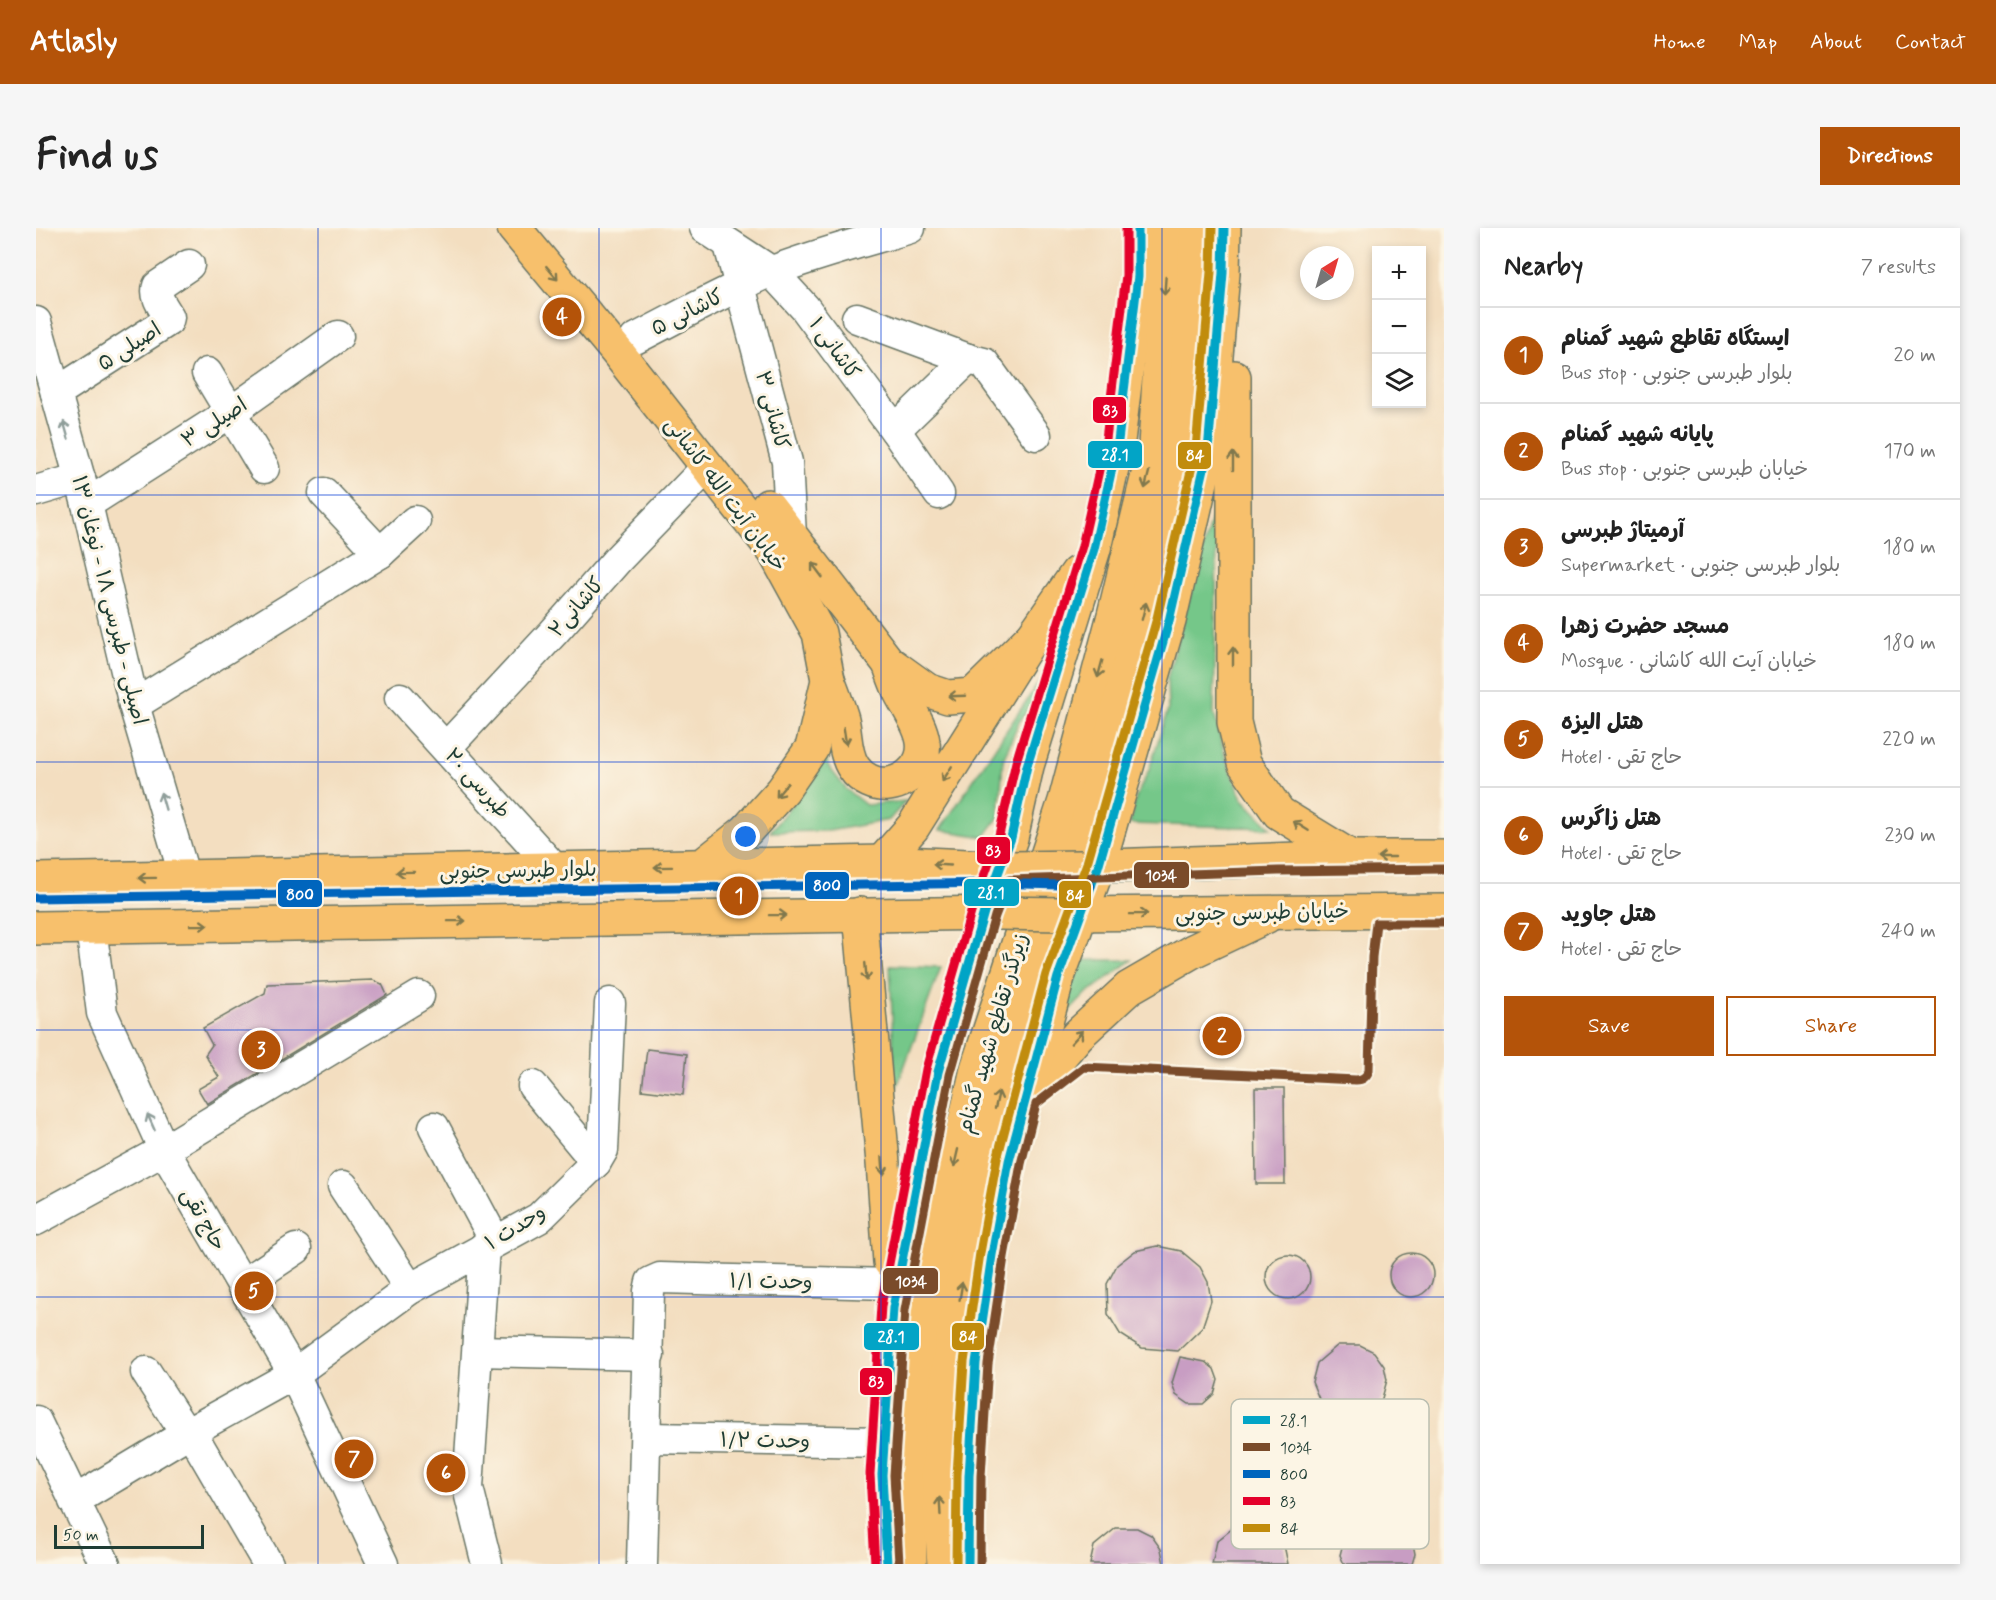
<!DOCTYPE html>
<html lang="en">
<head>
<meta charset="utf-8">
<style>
  :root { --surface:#fff; --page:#f6f6f6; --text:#222; --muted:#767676; --line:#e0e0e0; --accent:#b45309 }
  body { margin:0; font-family:Mynerve,"Playpen Sans Arabic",sans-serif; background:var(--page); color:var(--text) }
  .controls { position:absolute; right:18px; top:18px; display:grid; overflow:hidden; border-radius:0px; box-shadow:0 3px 9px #0003 }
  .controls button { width:54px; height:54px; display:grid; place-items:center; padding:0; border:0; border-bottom:2px solid var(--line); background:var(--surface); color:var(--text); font:30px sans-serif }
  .compass { position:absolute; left:1264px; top:18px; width:54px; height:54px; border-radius:50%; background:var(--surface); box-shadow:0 3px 9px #0003; rotate:37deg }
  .scale { position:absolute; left:18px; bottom:15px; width:150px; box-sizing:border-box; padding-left:6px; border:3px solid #1f3d34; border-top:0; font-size:16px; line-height:21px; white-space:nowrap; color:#1f3d34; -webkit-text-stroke:4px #fcf5e5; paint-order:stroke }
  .you { position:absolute; left:710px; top:609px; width:21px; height:21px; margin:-15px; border:4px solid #fff; border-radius:50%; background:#1a73e8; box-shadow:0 0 0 9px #1a73e833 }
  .badge { display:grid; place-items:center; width:39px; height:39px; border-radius:50%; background:var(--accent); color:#fff; font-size:20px; font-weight:700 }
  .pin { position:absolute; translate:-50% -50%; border:3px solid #fff; box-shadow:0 2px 6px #0006 }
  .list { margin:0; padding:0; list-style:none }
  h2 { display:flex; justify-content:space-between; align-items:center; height:78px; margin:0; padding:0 24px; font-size:26px }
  h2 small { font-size:20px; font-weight:400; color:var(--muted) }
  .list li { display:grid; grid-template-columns:39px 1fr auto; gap:18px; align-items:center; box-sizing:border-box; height:96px; padding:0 24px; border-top:2px solid var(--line) }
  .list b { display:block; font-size:22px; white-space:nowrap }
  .list p { margin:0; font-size:20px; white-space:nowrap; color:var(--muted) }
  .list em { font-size:20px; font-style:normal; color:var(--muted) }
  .actions { display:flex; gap:12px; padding:18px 24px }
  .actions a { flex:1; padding:14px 0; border:2px solid var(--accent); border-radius:0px; text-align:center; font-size:21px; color:var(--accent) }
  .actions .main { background:var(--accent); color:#fff }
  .icon { flex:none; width:33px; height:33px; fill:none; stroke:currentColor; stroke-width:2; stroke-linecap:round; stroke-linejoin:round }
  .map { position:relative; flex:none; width:1408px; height:1336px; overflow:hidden; border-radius:0px }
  header { display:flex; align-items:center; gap:36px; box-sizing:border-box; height:84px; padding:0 30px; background:var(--accent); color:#fff }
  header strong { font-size:28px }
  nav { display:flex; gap:33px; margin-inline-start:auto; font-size:21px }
  .intro { display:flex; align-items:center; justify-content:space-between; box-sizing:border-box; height:144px; padding:0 36px }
  h1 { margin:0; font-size:42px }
  .button { padding:15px 27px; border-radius:0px; background:var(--accent); color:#fff; font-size:21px; font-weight:700 }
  main { display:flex; gap:36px; padding:0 36px }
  aside { flex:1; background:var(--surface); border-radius:0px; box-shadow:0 3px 9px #0003 }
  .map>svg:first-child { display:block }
  .green { fill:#75c789; stroke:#4a825e; stroke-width:1.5 }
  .building { fill:#c89dc3 }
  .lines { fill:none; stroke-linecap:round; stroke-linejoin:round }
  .minor-casing { stroke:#697565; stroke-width:33 }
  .major-casing { stroke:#697565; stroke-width:36 }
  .minor { stroke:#fff; stroke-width:30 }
  .major { stroke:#f7c06c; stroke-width:33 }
  .major-bridge-casing { stroke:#697565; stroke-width:36; stroke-linecap:butt }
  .major-bridge { stroke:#f7c06c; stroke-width:33 }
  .bus-1-casing { stroke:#fcf5e5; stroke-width:14 }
  .bus-2-casing { stroke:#fcf5e5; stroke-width:14 }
  .bus-3-casing { stroke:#fcf5e5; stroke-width:14 }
  .bus-4-casing { stroke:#fcf5e5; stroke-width:14 }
  .bus-5-casing { stroke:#fcf5e5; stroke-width:14 }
  .bus-1 { stroke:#02a4c6; stroke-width:9 }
  .bus-2 { stroke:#7a4b2a; stroke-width:9 }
  .bus-3 { stroke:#0065bd; stroke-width:9 }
  .bus-4 { stroke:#e4002b; stroke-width:9 }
  .bus-5 { stroke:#c18c0d; stroke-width:9 }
  .oneway { stroke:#80784d }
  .oneway2 { stroke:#8f9e9a }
  .grid { fill:none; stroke:#1d4ed8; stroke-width:1.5; stroke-opacity:0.55 }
  .labels { text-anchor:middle; stroke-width:6; stroke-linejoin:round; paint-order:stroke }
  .street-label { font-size:21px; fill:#1f3d34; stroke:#fcf5e5 }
  .key { fill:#fcf5e5; stroke:#babeb0; stroke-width:1.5 }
  .key-label { font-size:16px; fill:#1f3d34 }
  .line-badge { stroke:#fcf5e5; stroke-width:2 }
  .badge-label { font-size:16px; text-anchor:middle; font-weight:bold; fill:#fff }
</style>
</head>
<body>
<header>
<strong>Atlasly</strong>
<nav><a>Home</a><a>Map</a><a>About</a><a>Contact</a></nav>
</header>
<div class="intro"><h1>Find us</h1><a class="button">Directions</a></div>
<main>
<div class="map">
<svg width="1408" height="1336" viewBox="0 0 1408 1336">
  <rect width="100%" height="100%" fill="#fcf5e5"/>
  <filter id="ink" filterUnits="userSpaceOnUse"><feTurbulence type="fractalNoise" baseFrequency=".0167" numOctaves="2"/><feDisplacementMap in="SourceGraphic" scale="12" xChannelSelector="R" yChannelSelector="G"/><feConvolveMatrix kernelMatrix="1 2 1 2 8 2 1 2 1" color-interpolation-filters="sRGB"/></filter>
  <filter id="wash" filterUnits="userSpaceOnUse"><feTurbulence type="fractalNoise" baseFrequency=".008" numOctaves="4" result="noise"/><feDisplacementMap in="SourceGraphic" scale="24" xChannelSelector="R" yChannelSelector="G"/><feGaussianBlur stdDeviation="1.35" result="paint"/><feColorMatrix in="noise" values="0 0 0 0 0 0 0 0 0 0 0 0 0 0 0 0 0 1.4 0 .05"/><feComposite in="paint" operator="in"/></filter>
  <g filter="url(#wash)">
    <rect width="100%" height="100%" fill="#f3dec0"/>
    <g class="green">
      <path d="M1182,252L1178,485L1189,528L1206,570L1235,600L1094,596L1100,569L1113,542L1132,481L1131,451L1179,277Z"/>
      <path d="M1003,454L1005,464L983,494L967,532L963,589L948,609L904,602Z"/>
      <path d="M790,521L792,538L811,562L830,577L870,573L853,592L793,603L734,604L774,553Z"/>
      <path d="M1033,732H1096L1050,766L1015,802Z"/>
      <path d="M854,737L905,739L859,864Z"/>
    </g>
    <g id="blocks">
      <g class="building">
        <path d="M337,752L346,756L351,767L171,876L162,861L183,849L169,827L176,817L167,800L229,765L231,756Z"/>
        <path d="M611,821L651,826L647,867L606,862Z"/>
        <path d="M1219,860H1248L1249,956H1220Z"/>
        <path d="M1121,1018L1145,1023L1164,1039L1172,1054L1175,1073L1166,1100L1142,1123L1106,1120L1084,1106L1072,1086L1071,1056L1081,1037L1099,1023Z"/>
        <circle cx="1375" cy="1047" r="22"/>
        <circle cx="1252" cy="1049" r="22"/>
        <path d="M1302,1117H1324L1338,1124L1348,1138L1351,1152L1345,1174L1325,1189H1306L1286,1178L1276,1154L1281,1135Z"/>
        <path d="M1144,1129L1169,1134L1178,1141L1182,1152L1178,1166L1167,1176H1153L1140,1167L1136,1155Z"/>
        <path d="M1330,1290H1352L1366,1298L1376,1311L1379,1326L1376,1336H1308L1304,1327L1309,1308Z"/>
        <path d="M1224,1295L1238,1303L1248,1317L1252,1336H1176L1181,1313L1202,1296Z"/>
        <path d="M1080,1300H1101L1115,1307L1125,1321L1128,1336H1054L1058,1318Z"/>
      </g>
    </g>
  </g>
  <g filter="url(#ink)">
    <use href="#blocks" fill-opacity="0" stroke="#697565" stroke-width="1.5"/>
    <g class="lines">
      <defs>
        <g id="minor">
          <path d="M669,0L736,44L769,80L859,202L903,266"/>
          <path d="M693,17L751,234L755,308"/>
          <path d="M821,90L932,131L948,135L1000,207"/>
          <path d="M0,94L51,276L98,477L149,650"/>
          <path d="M599,111C644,88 688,63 734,44C780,26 827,14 874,0"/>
          <path d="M171,145L228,240"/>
          <path d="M20,165L132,93L133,89C128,80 118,69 122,58L153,37"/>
          <path d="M859,202L932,131"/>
          <path d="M0,263L44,250"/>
          <path d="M288,265L344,325"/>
          <path d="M51,276L195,184L302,108"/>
          <path d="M364,470L519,641"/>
          <path d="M98,477L344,325L379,293"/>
          <path d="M410,520L517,405L583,330L671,239"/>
          <path d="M55,699L66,785L128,922L258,1146L347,1336"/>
          <path d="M497,858L560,934"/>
          <path d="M398,899L459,1013"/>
          <path d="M307,958L374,1061"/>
          <path d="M0,992L128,922L383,768"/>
          <path d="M448,1019L432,1260L451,1336"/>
          <path d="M206,1057L260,1021"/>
          <path d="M442,1123L613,1127"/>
          <path d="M110,1144L150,1206"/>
          <path d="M0,1193L69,1336"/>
          <path d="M155,1204L232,1336"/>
          <path d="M610,1210L848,1214"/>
          <path d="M38,1273L150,1206L258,1146L374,1061L503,990L560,934L567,922L574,775"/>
          <path d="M606,1336L613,1063L615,1054L624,1050L855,1056"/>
        </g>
        <g id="major">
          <path d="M478,0L582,125L738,323L783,405L792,452L776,520L747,562L710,603L666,638"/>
          <path d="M1198,149V494L1208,535L1243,585L1315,629"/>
          <path d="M732,278L852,434L891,462L912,469L937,467L997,408"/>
          <path d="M792,452C797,465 802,478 806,491C810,507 808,526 818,540C825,551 840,558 853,556C873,553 890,535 887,514C885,497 872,480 864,464C860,455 856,444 853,435"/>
          <path d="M846,634L877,599L997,408L1041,345"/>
          <path d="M1046,639L1315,629H1408"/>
          <path d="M0,652L846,634L975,640"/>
          <path d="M824,686L847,935L854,1034"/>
          <path d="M1030,686L1408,683"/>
          <path d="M0,700L962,685"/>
          <path d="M996,861L1042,807L1093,760L1157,723L1231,688"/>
          <path d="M851,1336L846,1247L857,1080L902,844L948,684L975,610L991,538L1058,321L1082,213L1102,48V0"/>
          <path d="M874,1336L873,1246L883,1127L903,1010L941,841L1029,573L1078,387L1119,218L1132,0"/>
          <path d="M908,1336L902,1245L913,1133L948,932L967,846L1057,578L1105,393L1146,222L1161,0"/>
          <path d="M932,1336L933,1248L940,1135L956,1027L973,933L1022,749L1062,639L1133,393L1172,223L1187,45L1188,0"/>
        </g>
      </defs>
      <use href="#minor" class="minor-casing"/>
      <use href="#major" class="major-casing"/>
      <use href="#minor" class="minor"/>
      <use href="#major" class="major"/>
      <defs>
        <g id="major-bridge">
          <path d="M975,640L1046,639"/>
          <path d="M962,685L1030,686"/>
        </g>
      </defs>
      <use href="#major-bridge" class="major-bridge-casing"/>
      <use href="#major-bridge" class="major-bridge"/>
      <defs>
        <g id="bus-1">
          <path d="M851,1336L846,1247L857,1080L902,844L948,684L975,610L991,538L1058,321L1082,213L1102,48V0"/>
          <path d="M932,1336L933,1248L940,1135L956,1027L973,933L1022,749L1062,639L1133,393L1172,223L1187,45L1188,0"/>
        </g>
        <g id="bus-2">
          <path d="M863,1335L858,1247L869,1082L914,847L959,688L973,652L1242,643L1408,641"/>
          <path d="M944,1336L945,1248L952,1136L968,1029L985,936L1000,876L1048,839L1320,852C1327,852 1331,848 1333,842L1336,729L1340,695H1408"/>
        </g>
        <path id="bus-3" d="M0,670L959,655L1055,658"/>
        <path id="bus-4" d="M839,1336L834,1246L845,1078L890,841L936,681L963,607L980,534L1046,318L1070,211L1090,47V0"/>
        <path id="bus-5" d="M920,1336L921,1247L928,1134L944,1025L961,931L1010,746L1051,635L1121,390L1160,221L1175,44L1176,0"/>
      </defs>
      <use href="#bus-1" class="bus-1-casing"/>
      <use href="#bus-2" class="bus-2-casing"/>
      <use href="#bus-3" class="bus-3-casing"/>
      <use href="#bus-4" class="bus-4-casing"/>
      <use href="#bus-5" class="bus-5-casing"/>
      <use href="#bus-1" class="bus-1"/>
      <use href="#bus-2" class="bus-2"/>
      <use href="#bus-3" class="bus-3"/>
      <use href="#bus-4" class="bus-4"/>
      <use href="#bus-5" class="bus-5"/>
    </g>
    <defs><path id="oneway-shaft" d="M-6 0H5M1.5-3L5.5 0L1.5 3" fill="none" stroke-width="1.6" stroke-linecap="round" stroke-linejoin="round" transform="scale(1.5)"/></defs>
    <g class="oneway">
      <use href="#oneway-shaft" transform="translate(516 45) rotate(50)"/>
      <use href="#oneway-shaft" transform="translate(1129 58) rotate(94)"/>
      <use href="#oneway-shaft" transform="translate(1197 233) rotate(-90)"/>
      <use href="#oneway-shaft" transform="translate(1111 252) rotate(104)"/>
      <use href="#oneway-shaft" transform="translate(781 342) rotate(-127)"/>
      <use href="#oneway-shaft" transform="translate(1108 383) rotate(-76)"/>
      <use href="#oneway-shaft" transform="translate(1197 428) rotate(-90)"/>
      <use href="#oneway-shaft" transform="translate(1064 441) rotate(105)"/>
      <use href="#oneway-shaft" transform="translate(921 468) rotate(178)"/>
      <use href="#oneway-shaft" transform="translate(809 508) rotate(81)"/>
      <use href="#oneway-shaft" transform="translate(911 546) rotate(122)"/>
      <use href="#oneway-shaft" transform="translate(746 562) rotate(129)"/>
      <use href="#oneway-shaft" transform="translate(1265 598) rotate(-148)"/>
      <use href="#oneway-shaft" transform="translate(1350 629) rotate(180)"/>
      <use href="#oneway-shaft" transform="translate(906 637) rotate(-177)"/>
      <use href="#oneway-shaft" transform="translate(627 639) rotate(179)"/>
      <use href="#oneway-shaft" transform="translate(369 644) rotate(179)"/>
      <use href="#oneway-shaft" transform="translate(111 650) rotate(179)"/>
      <use href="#oneway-shaft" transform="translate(1103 686) rotate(-1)"/>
      <use href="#oneway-shaft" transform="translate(742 687) rotate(-1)"/>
      <use href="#oneway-shaft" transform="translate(421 693) rotate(-1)"/>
      <use href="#oneway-shaft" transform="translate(163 697) rotate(-1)"/>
      <use href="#oneway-shaft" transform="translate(830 744) rotate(85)"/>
      <use href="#oneway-shaft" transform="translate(1041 809) rotate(-47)"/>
      <use href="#oneway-shaft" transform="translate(961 872) rotate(-77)"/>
      <use href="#oneway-shaft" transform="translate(920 930) rotate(103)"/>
      <use href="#oneway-shaft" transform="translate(847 938) rotate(86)"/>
      <use href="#oneway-shaft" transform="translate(925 1063) rotate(-81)"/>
      <use href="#oneway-shaft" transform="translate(904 1278) rotate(-93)"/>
    </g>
    <g class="oneway2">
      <use href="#oneway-shaft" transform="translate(30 202) rotate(-106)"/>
      <use href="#oneway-shaft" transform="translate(127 573) rotate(-106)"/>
      <use href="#oneway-shaft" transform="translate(115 894) rotate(-114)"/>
    </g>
  </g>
  <path class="grid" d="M282,0V1336M563,0V1336M845,0V1336M1126,0V1336M0,267H1408M0,534H1408M0,802H1408M0,1069H1408"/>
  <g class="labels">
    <g class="street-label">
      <text transform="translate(651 84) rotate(-27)" y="7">کاشانی ۵</text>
      <text transform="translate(93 118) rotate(-33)" y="7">اصیلی ۵</text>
      <text transform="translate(799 120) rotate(54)" y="7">کاشانی ۱</text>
      <text transform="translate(737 182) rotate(75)" y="7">کاشانی ۳</text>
      <text transform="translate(178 194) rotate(-33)" y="7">اصیلی ۳</text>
      <text transform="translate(690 266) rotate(53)" y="7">خیابان آیت الله کاشانی</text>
      <text transform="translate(74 372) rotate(76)" y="7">اصیلی - طبرسی ۱۸ - نوغان ۱۳</text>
      <text transform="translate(540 379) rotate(-49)" y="7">کاشانی۲</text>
      <text transform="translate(442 555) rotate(48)" y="7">طبرسی ۲۰</text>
      <text transform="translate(482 642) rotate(-1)" y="7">بلوار طبرسی جنوبی</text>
      <text transform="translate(1226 684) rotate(-1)" y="7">خیابان طبرسی جنوبی</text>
      <text transform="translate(956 805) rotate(-74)" y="7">زیرگذر تقاطع شهید گمنام</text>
      <text transform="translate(168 991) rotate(60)" y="7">حاج تقی</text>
      <text transform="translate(479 999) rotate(-32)" y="7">وحدت ۱</text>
      <text transform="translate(735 1053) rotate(1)" y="7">وحدت ۱/۱</text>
      <text transform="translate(729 1212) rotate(1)" y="7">وحدت ۱/۲</text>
    </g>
  </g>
  <rect x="1195" y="1171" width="198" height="150" rx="9" class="key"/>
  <rect x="1207" y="1188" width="27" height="8" fill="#02a4c6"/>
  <rect x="1207" y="1215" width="27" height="8" fill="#7a4b2a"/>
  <rect x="1207" y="1242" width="27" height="8" fill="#0065bd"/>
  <rect x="1207" y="1269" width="27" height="8" fill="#e4002b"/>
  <rect x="1207" y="1296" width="27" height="8" fill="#c18c0d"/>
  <g class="key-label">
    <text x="1244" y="1198">28.1</text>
    <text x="1244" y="1225">1034</text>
    <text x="1244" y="1252">800</text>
    <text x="1244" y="1279">83</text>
    <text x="1244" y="1306">84</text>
  </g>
  <g class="line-badge">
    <rect x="1056" y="168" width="35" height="28" rx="6" fill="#e4002b"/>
    <rect x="1051" y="212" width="56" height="29" rx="6" fill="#02a4c6"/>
    <rect x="1141" y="213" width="35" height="29" rx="6" fill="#c18c0d"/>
    <rect x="940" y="608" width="35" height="29" rx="6" fill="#e4002b"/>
    <rect x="1097" y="633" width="57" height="28" rx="6" fill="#7a4b2a"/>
    <rect x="768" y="643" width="46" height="29" rx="6" fill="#0065bd"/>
    <rect x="927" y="650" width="57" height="29" rx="6" fill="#02a4c6"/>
    <rect x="241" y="651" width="46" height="29" rx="6" fill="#0065bd"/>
    <rect x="1022" y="652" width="34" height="29" rx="6" fill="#c18c0d"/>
    <rect x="846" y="1039" width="57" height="28" rx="6" fill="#7a4b2a"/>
    <rect x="827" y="1094" width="57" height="29" rx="6" fill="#02a4c6"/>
    <rect x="915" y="1094" width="34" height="29" rx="6" fill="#c18c0d"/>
    <rect x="823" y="1139" width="34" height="29" rx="6" fill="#e4002b"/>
  </g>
  <g class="badge-label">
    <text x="1074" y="188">83</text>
    <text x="1079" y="232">28.1</text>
    <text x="1159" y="233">84</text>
    <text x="957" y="628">83</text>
    <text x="1125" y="653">1034</text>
    <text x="791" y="663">800</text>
    <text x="955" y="670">28.1</text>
    <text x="264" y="672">800</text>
    <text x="1039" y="673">84</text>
    <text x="875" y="1059">1034</text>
    <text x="855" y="1114">28.1</text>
    <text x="932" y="1114">84</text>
    <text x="840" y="1159">83</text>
  </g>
</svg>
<div class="controls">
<button>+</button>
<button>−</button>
<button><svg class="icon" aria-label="layers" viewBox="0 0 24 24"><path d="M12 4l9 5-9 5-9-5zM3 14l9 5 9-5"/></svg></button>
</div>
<svg class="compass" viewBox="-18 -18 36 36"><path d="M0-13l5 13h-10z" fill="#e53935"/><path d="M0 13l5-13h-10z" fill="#767676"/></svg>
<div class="scale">50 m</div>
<div class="you"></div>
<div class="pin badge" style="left:703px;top:668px">1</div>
<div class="pin badge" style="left:1186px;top:808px">2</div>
<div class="pin badge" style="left:225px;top:822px">3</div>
<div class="pin badge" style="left:526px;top:89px">4</div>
<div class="pin badge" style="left:218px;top:1063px">5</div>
<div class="pin badge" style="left:410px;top:1245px">6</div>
<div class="pin badge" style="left:318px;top:1231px">7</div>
</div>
<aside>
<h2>Nearby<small>7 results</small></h2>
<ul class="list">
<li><span class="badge">1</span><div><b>ایستگاه تقاطع شهید گمنام</b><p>Bus stop · بلوار طبرسی جنوبی</p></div><em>20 m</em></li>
<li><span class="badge">2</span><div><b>پایانه شهید گمنام</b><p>Bus stop · خیابان طبرسی جنوبی</p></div><em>170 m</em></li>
<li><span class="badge">3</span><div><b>آرمیتاژ طبرسی</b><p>Supermarket · بلوار طبرسی جنوبی</p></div><em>180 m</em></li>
<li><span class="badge">4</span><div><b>مسجد حضرت زهرا</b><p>Mosque · خیابان آیت الله کاشانی</p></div><em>180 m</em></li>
<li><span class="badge">5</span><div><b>هتل الیزه</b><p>Hotel · حاج تقی</p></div><em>220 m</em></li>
<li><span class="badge">6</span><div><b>هتل زاگرس</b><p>Hotel · حاج تقی</p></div><em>230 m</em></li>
<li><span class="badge">7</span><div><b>هتل جاوید</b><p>Hotel · حاج تقی</p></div><em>240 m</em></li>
</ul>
<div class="actions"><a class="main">Save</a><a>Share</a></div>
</aside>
</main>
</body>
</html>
